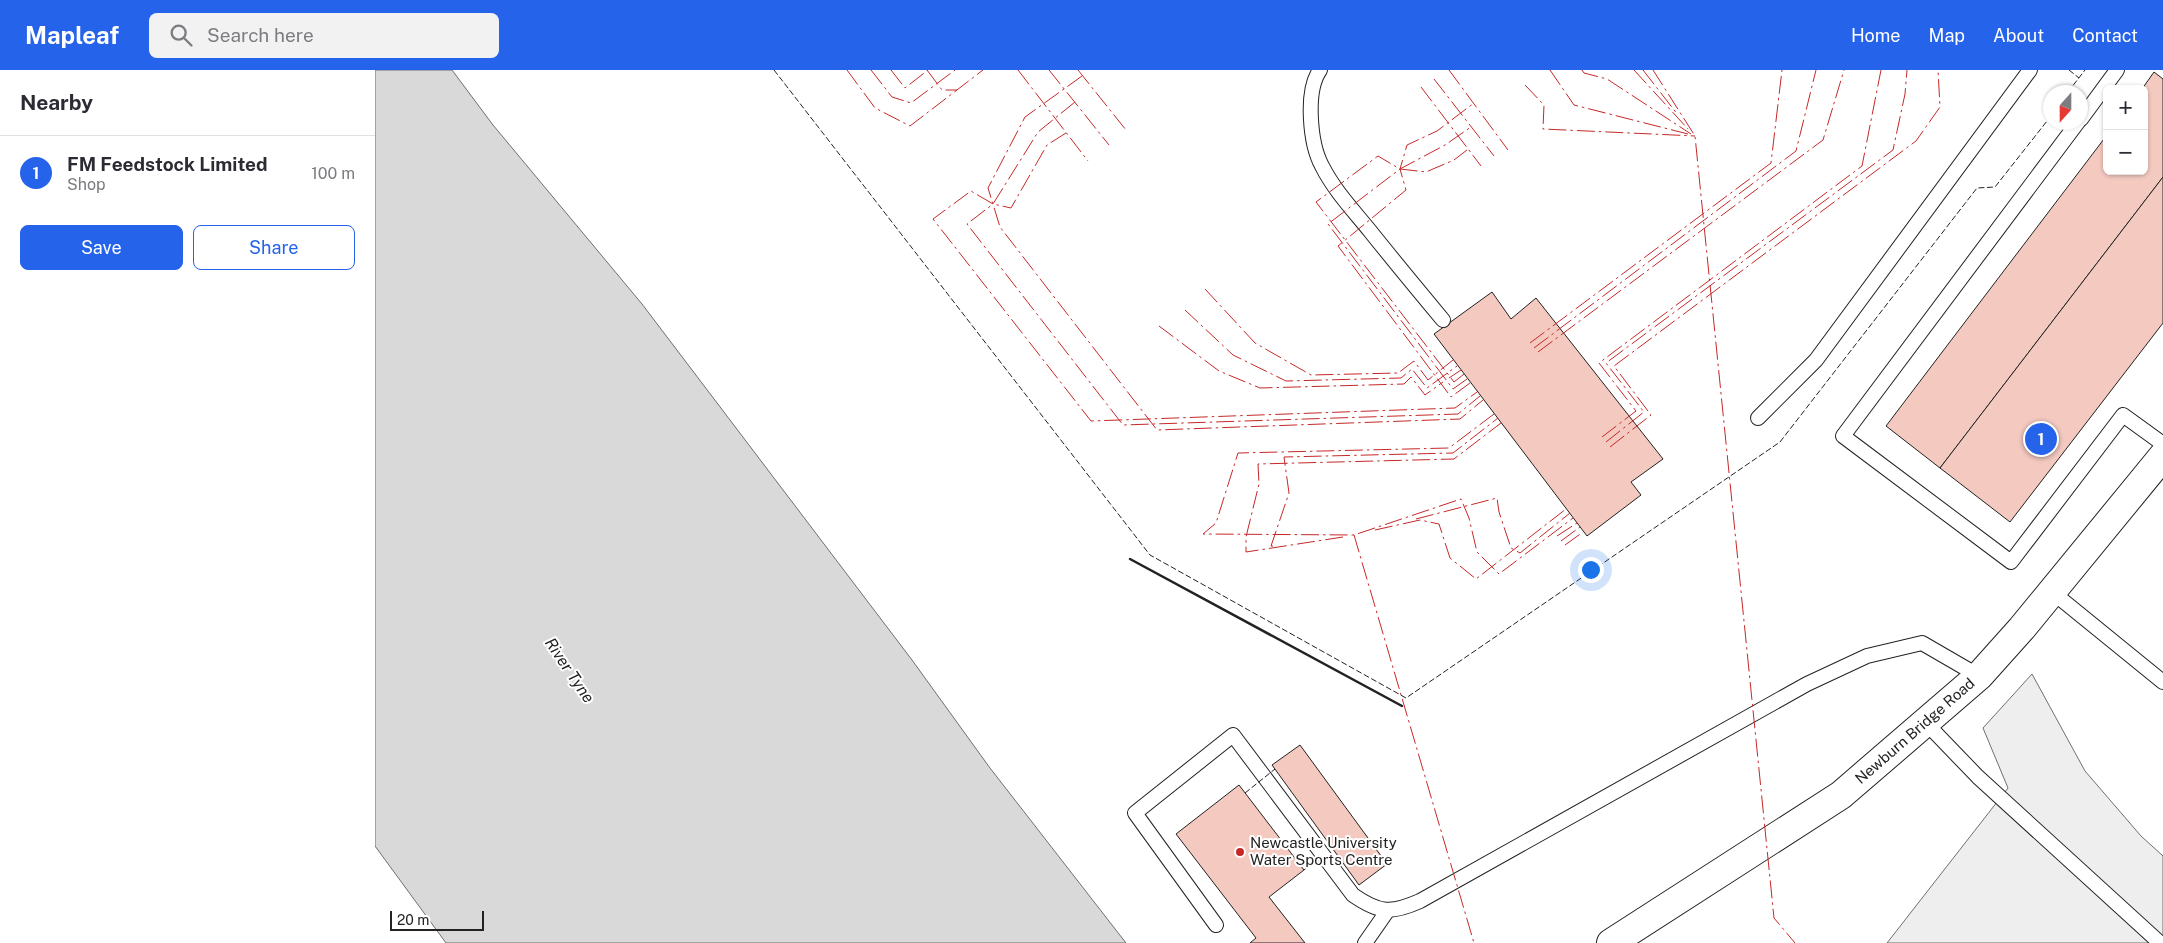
<!DOCTYPE html>
<html lang="en">
<head>
<meta charset="utf-8">
<style>
  :root { --surface:#fff; --page:#f2f2f3; --text:#2b2b33; --muted:#7c7c81; --line:#e1e1e2; --accent:#2563eb }
  body { margin:0; font-family:"Public Sans",sans-serif; background:var(--page); color:var(--text) }
  .controls { position:absolute; right:15px; top:15px; display:grid; overflow:hidden; border-radius:8px; box-shadow:0 1px 4px #0004 }
  .controls button { width:45px; height:45px; display:grid; place-items:center; padding:0; border:0; border-bottom:1px solid var(--line); background:var(--surface); color:var(--text); font:25px sans-serif }
  .compass { position:absolute; left:1668px; top:15px; width:45px; height:45px; border-radius:50%; background:var(--surface); box-shadow:0 1px 4px #0004; rotate:201deg }
  .scale { position:absolute; left:15px; bottom:12px; width:94px; box-sizing:border-box; padding-left:5px; border:2px solid #222; border-top:0; font-size:14px; line-height:18px; white-space:nowrap; color:#222; -webkit-text-stroke:4px #fff; paint-order:stroke }
  .you { position:absolute; left:1215px; top:499px; width:18px; height:18px; margin:-12px; border:4px solid #fff; border-radius:50%; background:#1a73e8; box-shadow:0 0 0 8px #1a73e833 }
  .badge { display:grid; place-items:center; width:32px; height:32px; border-radius:50%; background:var(--accent); color:#fff; font-size:16px; font-weight:700 }
  .pin { position:absolute; translate:-50% -50%; border:2px solid #fff; box-shadow:0 1px 5px #0006 }
  .list { margin:0; padding:0; list-style:none }
  h2 { display:flex; justify-content:space-between; align-items:center; height:65px; margin:0; padding:0 20px; font-size:21px }
  h2 small { font-size:16px; font-weight:400; color:var(--muted) }
  .list li { display:grid; grid-template-columns:32px 1fr auto; gap:15px; align-items:center; box-sizing:border-box; height:75px; padding:0 20px; border-top:1px solid var(--line) }
  .list b { display:block; font-size:19px; white-space:nowrap }
  .list p { margin:0; font-size:16px; white-space:nowrap; color:var(--muted) }
  .list em { font-size:16px; font-style:normal; color:var(--muted) }
  .actions { display:flex; gap:10px; padding:15px 20px }
  .actions a { flex:1; padding:11px 0; border:1px solid var(--accent); border-radius:8px; text-align:center; font-size:18px; color:var(--accent) }
  .actions .main { background:var(--accent); color:#fff }
  .icon { flex:none; width:28px; height:28px; fill:none; stroke:currentColor; stroke-width:2; stroke-linecap:round; stroke-linejoin:round }
  .map { position:relative; flex:none; width:1788px; height:873px; overflow:hidden }
  header { display:flex; align-items:center; gap:30px; box-sizing:border-box; height:70px; padding:0 25px; background:var(--accent); color:#fff }
  header strong { font-size:24px }
  nav { display:flex; gap:28px; margin-inline-start:auto; font-size:18px }
  .search { width:350px; height:45px; background:var(--page); display:flex; align-items:center; gap:12px; box-sizing:border-box; padding:0 18px; border-radius:8px; color:var(--muted); font-size:19px }
  main { display:flex }
  aside { flex:1; background:var(--surface) }
  .map>svg:first-child { display:block }
  .green { fill:#eee; stroke:#6f6f6f }
  .water { fill:#d9d9d9; stroke:#6f6f6f }
  .building { fill:#f3c9c0; stroke:#222 }
  .lines { fill:none; stroke-linecap:round; stroke-linejoin:round }
  .lane-casing { stroke:#222; stroke-width:16 }
  .secondary-casing { stroke:#222; stroke-width:30 }
  .lane { stroke:#fff; stroke-width:14 }
  .secondary { stroke:#fff; stroke-width:28 }
  .fence { stroke:#222; stroke-width:1; stroke-dasharray:6 2.5; stroke-linecap:butt }
  .wall { stroke:#222; stroke-width:2.5 }
  .power { stroke:#c62828; stroke-width:1; stroke-dasharray:18 4 2.5 4; stroke-linecap:butt }
  .poi-dot { fill:#c62828; stroke:#fff; stroke-width:2 }
  .labels { text-anchor:middle; stroke-width:4; stroke-linejoin:round; paint-order:stroke }
  .street-label { font-size:15px; fill:#222; stroke:#fff }
  .poi-label { font-size:15px; fill:#222; stroke:#fff; text-anchor:start }
  .water-label { font-size:16px; font-style:italic; fill:#222; stroke:#fff }
</style>
</head>
<body>
<header>
<strong>Mapleaf</strong>
<div class="search"><svg class="icon" aria-label="search" viewBox="0 0 24 24"><circle cx="10" cy="10" r="6"/><path d="M15 15l6 6"/></svg>Search here</div>
<nav><a>Home</a><a>Map</a><a>About</a><a>Contact</a></nav>
</header>
<main>
<aside>
<h2>Nearby<small></small></h2>
<ul class="list">
<li><span class="badge">1</span><div><b>FM Feedstock Limited</b><p>Shop</p></div><em>100 m</em></li>
</ul>
<div class="actions"><a class="main">Save</a><a>Share</a></div>
</aside>
<div class="map">
<svg width="1788" height="873" viewBox="0 0 1788 873">
  <rect width="100%" height="100%" fill="#fff"/>
  <path class="green" d="M1657,604L1710,701L1766,766L1788,786V873H1512L1633,718L1608,658Z"/>
  <path class="water" d="M0,0H77L118,55L267,234L537,590L615,698L751,873H71L0,776Z"/>
  <g class="building">
    <path d="M1779,2L1788,9V107L1565,398L1511,356L1732,65V101H1769V19H1767Z"/>
    <path d="M1788,107V253L1635,452L1565,398Z"/>
    <path d="M1117,222L1136,249L1161,228L1288,389L1256,412L1266,425L1212,466L1059,264Z"/>
    <path d="M925,675L1012,794L984,815L897,695Z"/>
    <path d="M864,715L929,800L894,827L930,873H875L881,868L801,764Z"/>
  </g>
  <g class="lines">
    <defs>
      <g id="lane">
        <path d="M945,0C930,21 935,74 947,96C959,120 978,140 995,161C1019,191 1043,220 1068,250"/>
        <path d="M1706,49L1742,0"/>
        <path d="M1703,52L1468,366L1636,492L1748,345L1788,374"/>
        <path d="M1383,348L1441,290L1655,0"/>
        <path d="M1676,521L1788,612"/>
        <path d="M1550,652L1603,707L1785,873"/>
        <path d="M841,855L760,743L858,665L978,825C1004,843 1016,844 1045,831L1432,614L1492,586L1547,573L1604,606"/>
        <path d="M990,873L1013,840"/>
      </g>
      <path id="secondary" d="M1236,873L1466,725L1604,606L1647,558L1788,386"/>
    </defs>
    <use href="#lane" class="lane-casing"/>
    <use href="#secondary" class="secondary-casing"/>
    <use href="#lane" class="lane"/>
    <use href="#secondary" class="secondary"/>
    <g class="fence">
      <path d="M399,0L775,485L1031,628L1405,372L1602,118L1620,117L1676,46"/>
      <path d="M1694,0L1704,8"/>
      <path d="M1693,22L1710,0"/>
      <path d="M870,723L900,699"/>
      <path d="M929,800L944,787"/>
    </g>
    <path class="wall" d="M755,489L1027,636"/>
    <g class="power">
      <path d="M472,0L500,38L535,56L608,0"/>
      <path d="M496,0L517,27L536,33L580,0"/>
      <path d="M516,0L530,18L553,0"/>
      <path d="M552,0L567,20H582"/>
      <path d="M643,0L713,91"/>
      <path d="M674,0L734,75"/>
      <path d="M703,0L751,60"/>
      <path d="M1074,0L1133,80"/>
      <path d="M1175,0L1199,35L1313,64"/>
      <path d="M1207,0L1209,3L1232,9L1316,64"/>
      <path d="M1259,0L1313,59"/>
      <path d="M1268,0L1303,45"/>
      <path d="M1278,0L1320,66L1399,848L1420,873"/>
      <path d="M707,6L650,47L613,118L625,157L782,360L1085,349L1108,330"/>
      <path d="M1059,9L1119,86"/>
      <path d="M1150,15L1169,35L1168,59L1320,66"/>
      <path d="M1046,17L1106,96"/>
      <path d="M700,32L663,62L618,134L592,154L748,355L1083,344L1105,326"/>
      <path d="M691,63L672,75L636,138L618,134L596,121L558,149L716,351L1080,338L1102,322"/>
      <path d="M830,219L880,273L936,305L1023,303L1039,291L1053,310L1078,290"/>
      <path d="M810,240L858,285L911,311L1026,308L1037,299L1052,318L1082,296"/>
      <path d="M784,256L844,301L885,318L1029,314L1036,307L1050,325L1068,312"/>
      <path d="M1155,273L1396,93L1407,0"/>
      <path d="M1159,278L1421,81L1441,0"/>
      <path d="M1163,282L1448,70L1469,0"/>
      <path d="M1089,304L1079,312L941,132L1003,86L1025,99L1051,102L1079,90L1092,80"/>
      <path d="M1074,308L1086,300"/>
      <path d="M1092,309L1078,319L953,154L1025,99L1070,75L1096,57"/>
      <path d="M1095,313L1076,327L963,176L1031,120L1025,99L1032,75L1062,61L1099,33"/>
      <path d="M1119,344L1074,378L863,383L841,453L828,464L979,465L1086,429L1094,448L1102,482L1124,504L1198,448"/>
      <path d="M1227,367L1261,341L1224,293L1487,96L1506,0"/>
      <path d="M1231,372L1269,342L1231,293L1518,80L1530,24L1532,0"/>
      <path d="M1235,377L1276,345L1239,296L1541,71L1565,37L1563,0"/>
      <path d="M1041,449L1122,428L1124,442L1136,478L1145,483L1195,443"/>
      <path d="M1000,460L1045,450L1064,454L1075,488L1101,509L1191,439"/>
      <path d="M979,465L1099,873"/>
      <path d="M1182,466L1202,453"/>
      <path d="M968,467L871,482V467L884,414L883,394L1079,389L1126,353"/>
      <path d="M1186,471L1205,457"/>
      <path d="M1190,475L1208,462"/>
      <path d="M898,476H896L914,423L909,387L1078,383L1123,348"/>
    </g>
  </g>
  <circle class="poi-dot" cx="865" cy="782" r="5"/>
  <g class="labels">
    <g class="street-label">
      <text transform="translate(1540 661) rotate(-41)" y="5">Newburn Bridge Road</text>
    </g>
    <g class="poi-label">
      <text x="875" y="778">Newcastle University<tspan x="875" dy="17">Water Sports Centre</tspan></text>
    </g>
    <g class="water-label">
      <text transform="translate(195 600) rotate(56)" y="6">River Tyne</text>
    </g>
  </g>
</svg>
<div class="controls">
<button>+</button>
<button>−</button>
</div>
<svg class="compass" viewBox="-18 -18 36 36"><path d="M0-13l5 13h-10z" fill="#e53935"/><path d="M0 13l5-13h-10z" fill="#7c7c81"/></svg>
<div class="scale">20 m</div>
<div class="you"></div>
<div class="pin badge" style="left:1666px;top:369px">1</div>
</div>
</main>
</body>
</html>
